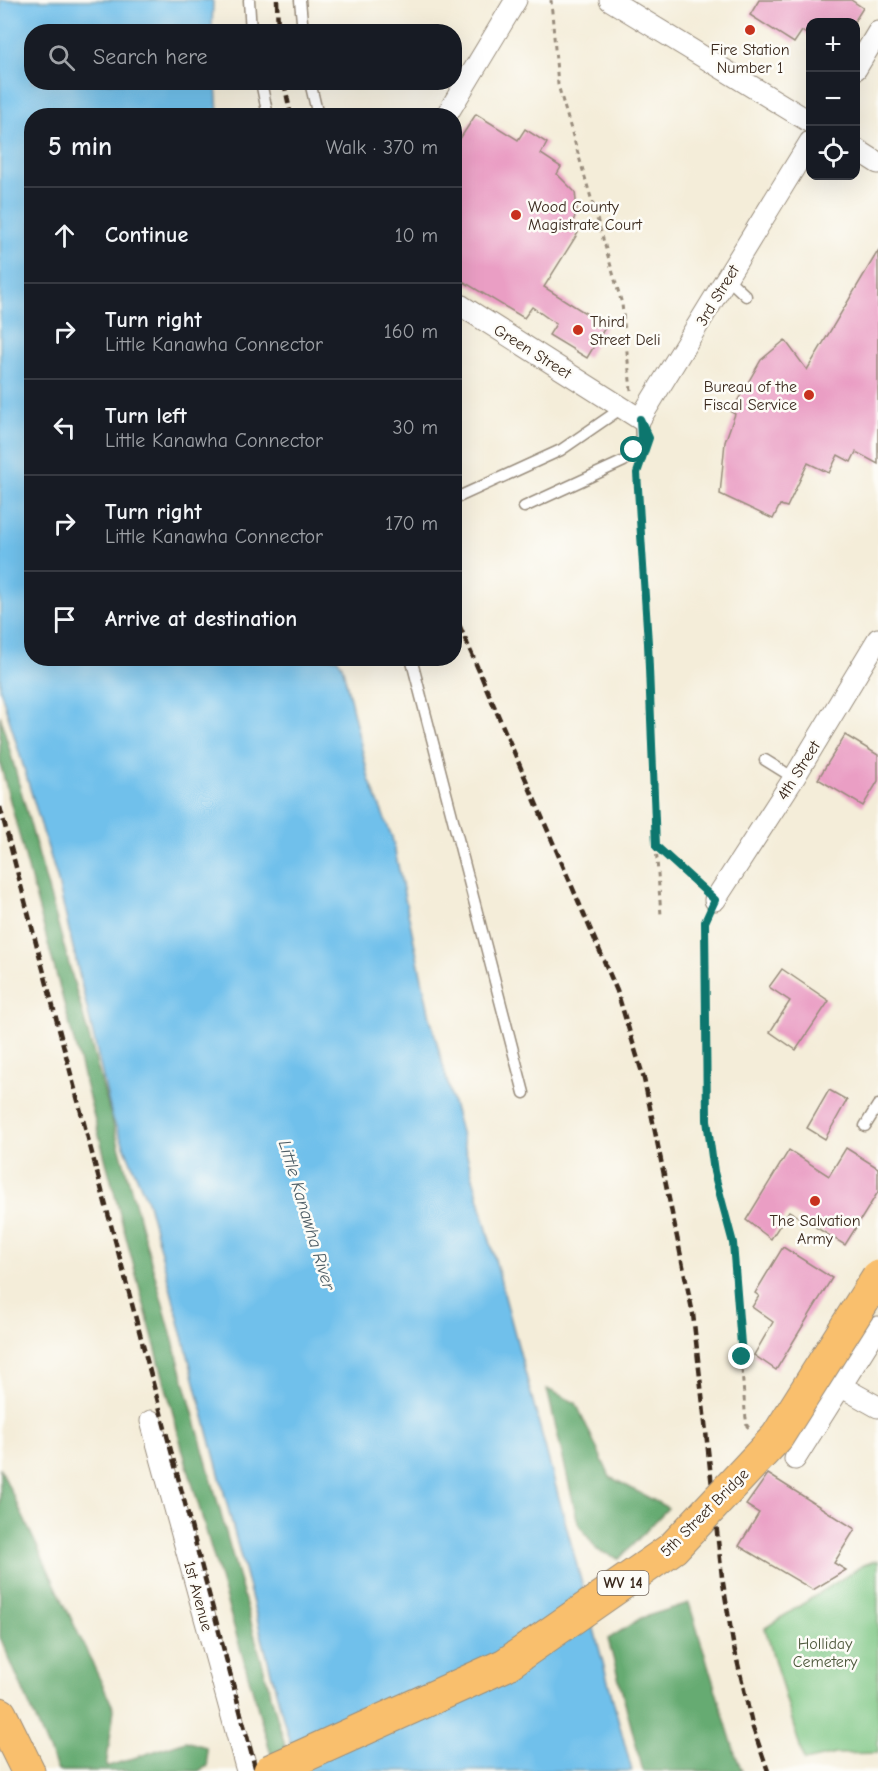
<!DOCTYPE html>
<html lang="en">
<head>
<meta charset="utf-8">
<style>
  :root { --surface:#171b24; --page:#242831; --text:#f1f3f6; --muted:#9ea1a6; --line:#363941 }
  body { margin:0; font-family:"Comic Neue",sans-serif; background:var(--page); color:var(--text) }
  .controls { position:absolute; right:18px; top:18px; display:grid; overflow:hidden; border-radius:12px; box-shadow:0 6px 24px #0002 }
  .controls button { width:54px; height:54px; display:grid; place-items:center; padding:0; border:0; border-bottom:2px solid var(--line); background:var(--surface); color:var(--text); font:30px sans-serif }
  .stop { position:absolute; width:18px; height:18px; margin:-14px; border:4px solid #0f766e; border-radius:50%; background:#fff }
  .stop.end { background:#0f766e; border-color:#fff; box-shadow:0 2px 6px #0008 }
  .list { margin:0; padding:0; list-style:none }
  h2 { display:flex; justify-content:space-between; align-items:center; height:78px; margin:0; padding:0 24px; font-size:26px }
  h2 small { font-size:20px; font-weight:400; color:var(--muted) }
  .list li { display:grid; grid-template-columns:39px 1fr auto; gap:18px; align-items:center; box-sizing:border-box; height:96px; padding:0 24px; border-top:2px solid var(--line) }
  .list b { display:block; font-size:22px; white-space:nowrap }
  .list p { margin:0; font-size:20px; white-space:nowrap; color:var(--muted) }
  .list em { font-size:20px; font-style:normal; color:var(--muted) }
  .icon { flex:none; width:33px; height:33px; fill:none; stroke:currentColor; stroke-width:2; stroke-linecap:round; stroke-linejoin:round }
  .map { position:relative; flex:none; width:878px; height:1771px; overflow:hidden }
  .search { position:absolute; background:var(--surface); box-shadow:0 6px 24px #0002; left:24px; top:24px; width:438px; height:66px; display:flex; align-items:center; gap:15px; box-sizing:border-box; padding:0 21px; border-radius:24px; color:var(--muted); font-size:22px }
  .panel { position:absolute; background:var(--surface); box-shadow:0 6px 24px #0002; left:24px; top:108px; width:438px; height:558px; border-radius:24px }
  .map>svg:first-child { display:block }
  .green { fill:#7dc684; stroke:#5c7851; stroke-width:1.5 }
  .forest { fill:#66ab72; stroke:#506a48; stroke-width:1.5 }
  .water { fill:#70c0eb; stroke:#567584; stroke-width:1.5 }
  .building { fill:#ea9ec4 }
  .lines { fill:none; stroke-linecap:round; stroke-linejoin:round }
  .service-casing { stroke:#988c7c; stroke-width:13 }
  .minor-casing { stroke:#988c7c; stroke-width:23 }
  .motorway-casing { stroke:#988c7c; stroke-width:35 }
  .path { stroke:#988c7c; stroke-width:3; stroke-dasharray:4.5 4.5; stroke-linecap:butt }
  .service { stroke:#fff; stroke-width:10 }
  .minor { stroke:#fff; stroke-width:21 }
  .motorway { stroke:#f9bf6d; stroke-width:33 }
  .rail { stroke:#3b2a1e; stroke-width:4.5; stroke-dasharray:9 4.5; stroke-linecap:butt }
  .primary-bridge-casing { stroke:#988c7c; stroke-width:35; stroke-linecap:butt }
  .primary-bridge { stroke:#f9bf6d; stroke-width:33 }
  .route { stroke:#0f766e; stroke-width:8 }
  .poi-dot { fill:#c8321e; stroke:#fdfcf7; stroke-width:2 }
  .labels { text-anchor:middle; stroke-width:5; stroke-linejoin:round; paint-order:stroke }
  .shield { fill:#fdfcf7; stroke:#75695f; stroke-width:1.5 }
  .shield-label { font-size:15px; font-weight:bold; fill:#3b2a1e }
  .poi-label { font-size:16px; fill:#3b2a1e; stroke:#fdfcf7 }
  .street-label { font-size:16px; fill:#3b2a1e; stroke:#fdfcf7 }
  .park-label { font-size:16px; fill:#4f593d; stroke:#fdfcf7 }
  .water-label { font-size:18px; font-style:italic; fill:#4e5e66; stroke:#fdfcf7 }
</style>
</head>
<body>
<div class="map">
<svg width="878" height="1771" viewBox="0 0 878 1771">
  <rect width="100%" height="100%" fill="#fdfcf7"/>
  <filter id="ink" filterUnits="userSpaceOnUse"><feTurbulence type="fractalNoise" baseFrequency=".0167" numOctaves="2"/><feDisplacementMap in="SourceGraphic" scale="12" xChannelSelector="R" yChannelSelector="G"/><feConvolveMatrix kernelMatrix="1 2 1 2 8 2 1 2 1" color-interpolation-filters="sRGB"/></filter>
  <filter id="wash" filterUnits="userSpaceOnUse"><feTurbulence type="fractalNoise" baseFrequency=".008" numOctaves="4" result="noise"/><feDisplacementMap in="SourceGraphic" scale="24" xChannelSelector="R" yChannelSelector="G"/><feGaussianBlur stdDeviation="1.35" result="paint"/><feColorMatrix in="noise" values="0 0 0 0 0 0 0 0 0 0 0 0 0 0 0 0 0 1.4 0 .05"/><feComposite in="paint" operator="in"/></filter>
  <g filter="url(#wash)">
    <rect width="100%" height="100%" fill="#f4edd9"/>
    <path class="green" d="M878,1560V1753L835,1754L804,1761L765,1628L863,1565Z"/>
    <g class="forest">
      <path d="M0,715L292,1771H276L184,1455L0,763Z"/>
      <path d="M547,1389L576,1403L610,1477L668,1508L619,1559L597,1550L578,1523Z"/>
      <path d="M0,1468L114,1709L106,1767L186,1741L206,1747L208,1766L198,1771H58L0,1637Z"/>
      <path d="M689,1603L735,1753L742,1771H643L608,1639L641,1618Z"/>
    </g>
    <path class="water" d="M0,0H213L212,31L32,32V82L216,83L218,115L32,116V658H337L342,665L369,779L392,837L430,1017L632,1771H297L148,1203L112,1117L57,878L0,689Z"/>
    <g id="blocks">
      <g class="building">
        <path d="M759,0H851L863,8L854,22H810V37L802,31L794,43L750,15Z"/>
        <path d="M476,114L518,140L525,129L547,143L541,154L561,167L557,174L575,192L577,210L571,228L578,233L544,287L606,326L587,358L549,335L556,324L532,307L524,318L454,276V148Z"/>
        <path d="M878,251V464L856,452L851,462L838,455L829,473L808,463L787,507L780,505L773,519L720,494L725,442L735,414L731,412L761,360L785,340L807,370Z"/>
        <path d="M845,735L878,755V781L863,806L818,779Z"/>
        <path d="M782,969L829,1001L796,1050L770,1032L790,1001L769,987Z"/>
        <path d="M829,1090L847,1100L825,1139L807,1128Z"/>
        <path d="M846,1148L878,1168V1192L845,1245L789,1211L771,1239L746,1220L789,1150L829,1176Z"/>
        <path d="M783,1247L832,1278L776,1370L754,1355L773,1322L752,1307L759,1296L755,1293Z"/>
        <path d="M768,1474L855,1529L834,1563L846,1570L813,1590L739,1546L759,1513L746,1505Z"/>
      </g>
    </g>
  </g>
  <g filter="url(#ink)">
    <use href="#blocks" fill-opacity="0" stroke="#988c7c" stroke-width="1.5"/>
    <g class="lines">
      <defs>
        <g id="service">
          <path d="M249,0L251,32"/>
          <path d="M300,0L303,32"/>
          <path d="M261,82L268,116"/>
          <path d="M310,82L318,116"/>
          <path d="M727,278L746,296"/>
          <path d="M454,499L561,450L622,408"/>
          <path d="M524,507L624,461L641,440L640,419"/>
          <path d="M411,658L524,1093"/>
          <path d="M765,760L794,778"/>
          <path d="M865,1126L878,1105"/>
        </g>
        <g id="minor">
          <path d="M610,0L810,122"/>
          <path d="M856,69L878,32"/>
          <path d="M446,116L516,0"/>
          <path d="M856,149L878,163"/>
          <path d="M454,301L640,419L810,142"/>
          <path d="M715,900L794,778L878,639"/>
          <path d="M842,1387L878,1407"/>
          <path d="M151,1421L247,1771"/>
          <path d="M795,1459L878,1327"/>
        </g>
        <path id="motorway" d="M0,1714L28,1771"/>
      </defs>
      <use href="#service" class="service-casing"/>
      <use href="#minor" class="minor-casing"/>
      <use href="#motorway" class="motorway-casing"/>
      <g class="path">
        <path d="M551,0L558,85L622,304L631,390"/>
        <path d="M641,464L637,473L648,643L656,846L700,886"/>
        <path d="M656,846L661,915"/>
        <path d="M708,915L705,922L707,1120L714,1172L733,1243L745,1411L747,1426L752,1430"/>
      </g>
      <use href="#service" class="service"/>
      <use href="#minor" class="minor"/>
      <use href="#motorway" class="motorway"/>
      <g class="rail">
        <path d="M277,0L278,32"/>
        <path d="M284,82L291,116"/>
        <path d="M454,613L617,991L644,1079L693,1314L722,1577L733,1643L753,1728L768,1771"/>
        <path d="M0,807L256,1771"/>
      </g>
      <defs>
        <path id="primary-bridge" d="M270,1771L505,1665L673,1548L777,1437L878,1277"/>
      </defs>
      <use href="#primary-bridge" class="primary-bridge-casing"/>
      <use href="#primary-bridge" class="primary-bridge"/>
    </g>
  </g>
  <g class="lines" filter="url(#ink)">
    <path class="route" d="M634,450L641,440L640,419L649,438L637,473L648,643L656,846L715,900L705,922L707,1120L714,1172L733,1243L742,1357"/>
  </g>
  <g class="poi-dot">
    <circle cx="750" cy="30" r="6"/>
    <circle cx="516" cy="215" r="6"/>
    <circle cx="578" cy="330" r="6"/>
    <circle cx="809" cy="395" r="6"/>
    <circle cx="815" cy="1201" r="6"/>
  </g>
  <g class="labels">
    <rect class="shield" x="597.5" y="1571" width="51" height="24" rx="4.5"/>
    <g class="shield-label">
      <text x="623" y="1588">WV 14</text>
    </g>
    <g class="poi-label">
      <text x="750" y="55">Fire Station<tspan x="750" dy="18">Number 1</tspan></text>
      <text x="528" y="212" text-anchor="start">Wood County<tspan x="528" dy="18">Magistrate Court</tspan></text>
      <text x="590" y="327" text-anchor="start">Third<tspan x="590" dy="18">Street Deli</tspan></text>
      <text x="797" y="392" text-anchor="end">Bureau of the<tspan x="797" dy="18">Fiscal Service</tspan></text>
      <text x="815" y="1226">The Salvation<tspan x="815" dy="18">Army</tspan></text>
    </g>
    <g class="street-label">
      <text transform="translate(717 295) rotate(-59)" y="6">3rd Street</text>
      <text transform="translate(533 351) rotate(32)" y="6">Green Street</text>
      <text transform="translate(798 770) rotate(-58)" y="6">4th Street</text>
      <text transform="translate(704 1512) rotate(-45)" y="6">5th Street Bridge</text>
      <text transform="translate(199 1596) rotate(75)" y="6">1st Avenue</text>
    </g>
    <g class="park-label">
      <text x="825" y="1649">Holliday<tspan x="825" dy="18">Cemetery</tspan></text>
    </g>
    <g class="water-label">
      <text transform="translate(307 1215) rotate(73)" y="6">Little Kanawha River</text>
    </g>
  </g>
</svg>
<div class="controls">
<button>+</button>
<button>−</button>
<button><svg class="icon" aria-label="locate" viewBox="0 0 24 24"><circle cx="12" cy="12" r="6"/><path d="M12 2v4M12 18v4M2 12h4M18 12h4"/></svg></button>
</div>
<div class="stop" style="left:634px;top:450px"></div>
<div class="stop end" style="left:742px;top:1357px"></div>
<div class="search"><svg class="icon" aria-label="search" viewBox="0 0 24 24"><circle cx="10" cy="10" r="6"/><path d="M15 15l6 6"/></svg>Search here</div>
<section class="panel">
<h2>5 min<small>Walk · 370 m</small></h2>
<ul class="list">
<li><svg class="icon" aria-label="ahead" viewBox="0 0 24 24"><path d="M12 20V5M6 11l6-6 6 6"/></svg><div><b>Continue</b></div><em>10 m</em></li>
<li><svg class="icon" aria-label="right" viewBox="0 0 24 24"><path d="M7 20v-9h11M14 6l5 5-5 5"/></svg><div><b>Turn right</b><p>Little Kanawha Connector</p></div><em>160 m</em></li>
<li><svg class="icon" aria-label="left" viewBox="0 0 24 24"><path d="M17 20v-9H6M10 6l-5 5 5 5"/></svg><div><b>Turn left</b><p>Little Kanawha Connector</p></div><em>30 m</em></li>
<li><svg class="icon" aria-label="right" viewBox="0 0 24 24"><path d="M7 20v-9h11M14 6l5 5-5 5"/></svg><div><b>Turn right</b><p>Little Kanawha Connector</p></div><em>170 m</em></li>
<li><svg class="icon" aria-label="arrive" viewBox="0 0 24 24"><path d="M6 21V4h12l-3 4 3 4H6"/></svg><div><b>Arrive at destination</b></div></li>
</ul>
</section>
</div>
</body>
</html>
